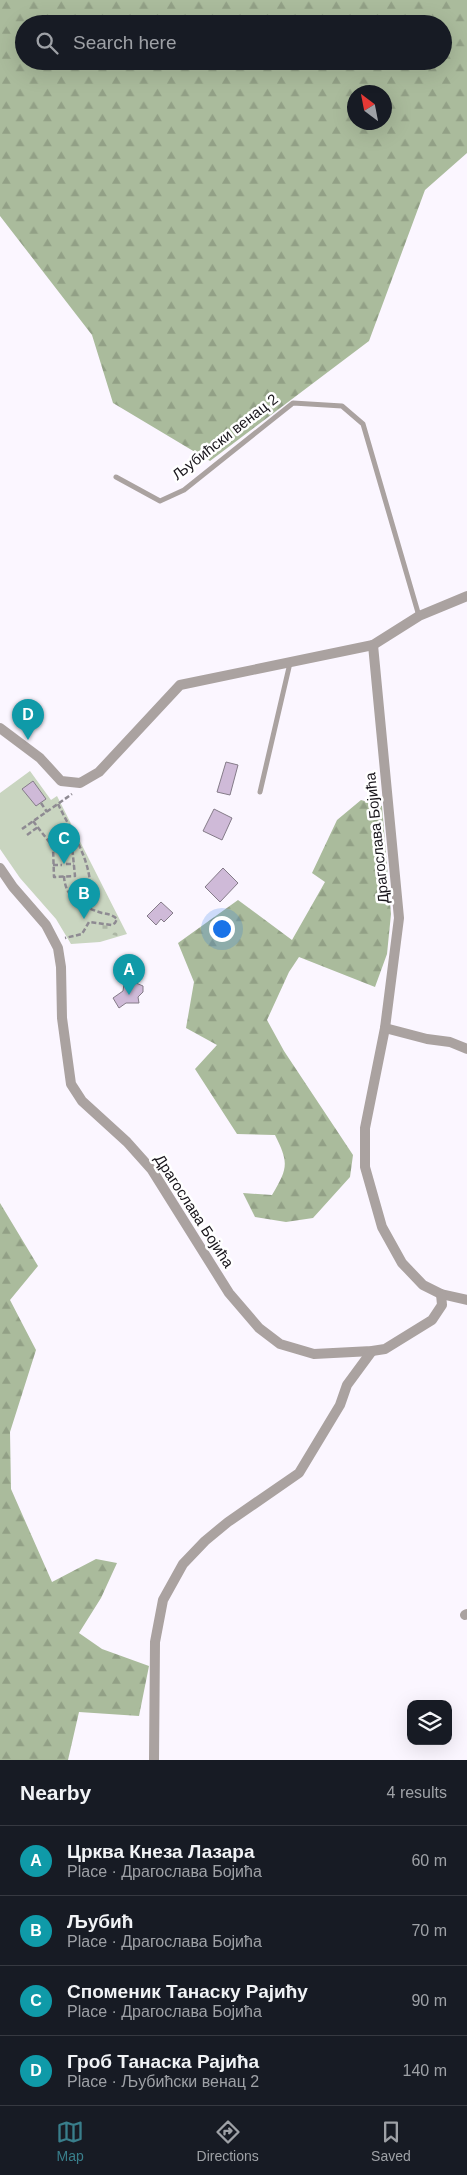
<!DOCTYPE html>
<html lang="en">
<head>
<meta charset="utf-8">
<style>
  :root { --surface:#171b24; --page:#242831; --text:#f1f3f6; --muted:#9ea1a6; --line:#363941; --accent:#397e8b }
  body { margin:0; font-family:Arial,sans-serif; background:var(--page); color:var(--text) }
  .controls { position:absolute; right:15px; bottom:15px; display:grid; overflow:hidden; border-radius:10px; box-shadow:0 5px 20px #0002 }
  .controls button { width:45px; height:45px; display:grid; place-items:center; padding:0; border:0; border-bottom:1px solid var(--line); background:var(--surface); color:var(--text); font:25px sans-serif }
  .compass { position:absolute; left:347px; top:85px; width:45px; height:45px; border-radius:50%; background:var(--surface); box-shadow:0 5px 20px #0002; rotate:328deg }
  .you { position:absolute; left:221px; top:928px; width:18px; height:18px; margin:-12px; border:4px solid #fff; border-radius:50%; background:#1a73e8; box-shadow:0 0 0 8px #1a73e833 }
  .badge { display:grid; place-items:center; width:32px; height:32px; border-radius:50%; background:var(--accent); color:#fff; font-size:16px; font-weight:700 }
  .pin { position:absolute; translate:-50% -41px; filter:drop-shadow(0 1px 2px #0008) }
  .pin::after { content:''; position:absolute; top:26px; width:18px; height:15px; background:inherit; clip-path:polygon(0 0,100% 0,50% 100%) }
  .list { margin:0; padding:0; list-style:none }
  h2 { display:flex; justify-content:space-between; align-items:center; height:65px; margin:0; padding:0 20px; font-size:21px }
  h2 small { font-size:16px; font-weight:400; color:var(--muted) }
  .list li { display:grid; grid-template-columns:32px 1fr auto; gap:15px; align-items:center; box-sizing:border-box; height:70px; padding:0 20px; border-top:1px solid var(--line) }
  .list b { display:block; font-size:19px; white-space:nowrap }
  .list p { margin:0; font-size:16px; white-space:nowrap; color:var(--muted) }
  .list em { font-size:16px; font-style:normal; color:var(--muted) }
  .icon { flex:none; width:28px; height:28px; fill:none; stroke:currentColor; stroke-width:2; stroke-linecap:round; stroke-linejoin:round }
  .map { position:relative; flex:none; width:467px; height:1760px; overflow:hidden }
  .search { position:absolute; background:var(--surface); box-shadow:0 5px 20px #0002; left:15px; right:15px; top:15px; height:55px; display:flex; align-items:center; gap:12px; box-sizing:border-box; padding:0 18px; border-radius:28px; color:var(--muted); font-size:19px }
  .sheet { height:345px; background:var(--surface) }
  nav { display:flex; justify-content:space-around; align-items:center; box-sizing:border-box; height:70px; border-top:1px solid var(--line); background:var(--surface); font-size:14px; color:var(--muted) }
  nav a { display:grid; justify-items:center; gap:2px }
  nav .on { color:var(--accent) }
  .map>svg:first-child { display:block }
  .green { fill:#c9d5c0 }
  .forest { fill:url(#forest-firs); fill-rule:evenodd }
  .cemetery { fill:url(#cemetery-stones) }
  .building { fill:#cfbad8; stroke:#847b88 }
  .lines { fill:none; stroke-linecap:round; stroke-linejoin:round }
  .path { stroke:#8e8a92; stroke-width:2.5; stroke-dasharray:5 2.5; stroke-linecap:butt }
  .lane { stroke:#aaa2a0; stroke-width:5 }
  .street { stroke:#aaa2a0; stroke-width:10 }
  .labels { text-anchor:middle; stroke-width:5; stroke-linejoin:round; paint-order:stroke }
  .street-label { font-size:15px; fill:#18151b; stroke:#fff }
</style>
</head>
<body>
<div class="map">
<svg width="467" height="1760" viewBox="0 0 467 1760">
  <defs>
    <pattern id="forest-firs" width="22" height="20" patternUnits="userSpaceOnUse" patternTransform="scale(1.25)"><rect width="22" height="20" fill="#aabb9c"/><path d="M5 1l3.5 6h-7zM16 11l3.5 6h-7z" fill="#92a086"/></pattern>
    <pattern id="cemetery-stones" width="16" height="16" patternUnits="userSpaceOnUse" patternTransform="scale(1.25)"><rect width="16" height="16" fill="#c9d5c0"/><path d="M2 7V4a2 2 0 0 1 4 0v3zM10 15v-3a2 2 0 0 1 4 0v3z" fill="#acb6a4"/></pattern>
  </defs>
  <rect width="100%" height="100%" fill="#fbf6ff"/>
  <path class="green" d="M30,771L51,800L57,796L127,934L100,942L71,944L56,919L20,878L0,849V793Z"/>
  <g class="forest">
    <path d="M0,0H467V153L425,190L369,341L210,461L113,403L92,335L0,216ZM24,24H443V61H24ZM354,92H384V122H354Z"/>
    <path d="M361,800L382,806L391,914L387,954L375,987L299,957L289,972L267,1020L284,1051L353,1155L350,1177L313,1218L286,1222L255,1217L243,1193L272,1195C288,1168 289,1163 275,1135L237,1134L195,1069L217,1045L186,1028L194,982L178,943L238,900L292,940L325,882L312,873L337,820Z"/>
    <path d="M0,1203L38,1266L10,1300L36,1350L10,1432L11,1489L52,1582L96,1559L117,1563L101,1598L79,1633L102,1649L149,1666L139,1716L79,1712L68,1760H0Z"/>
  </g>
  <path class="cemetery" d="M90,924L111,926L119,933V935L117,936L90,929L88,927Z"/>
  <g class="building">
    <path d="M226,762L238,765L230,795L217,792Z"/>
    <path d="M33,781L46,799L36,806L22,789Z"/>
    <path d="M214,809L232,818L222,840L203,831Z"/>
    <path d="M223,868L238,883L220,902L205,887Z"/>
    <path d="M161,902L173,913L164,922L161,919L156,925L147,916Z"/>
    <path d="M136,983L143,986V992L138,997L139,1003H126L119,1008L113,998L123,991L124,984L132,985Z"/>
  </g>
  <g class="lines">
    <g class="path">
      <path d="M41,803L47,812"/>
      <path d="M58,804C74,837 98,869 88,908"/>
      <path d="M33,821L53,847L54,877L75,876L72,846L53,847"/>
      <path d="M22,829L72,794"/>
      <path d="M71,833L72,846"/>
      <path d="M27,835L38,827"/>
      <path d="M66,864H74"/>
      <path d="M53,865H62"/>
      <path d="M64,876C65,899 83,907 102,913C108,914 113,915 117,919L115,923L112,925L89,922L82,934L65,938"/>
    </g>
    <g class="lane">
      <path d="M116,477L160,501L184,490L293,403L342,406L363,424L419,616"/>
      <path d="M260,792L290,663"/>
    </g>
    <g class="street">
      <path d="M373,645L399,918L385,1028L365,1128V1167L382,1227L402,1263L423,1285L441,1294L467,1300"/>
      <path d="M0,728L40,758L61,781L80,783L99,772L180,685L373,645L419,616L467,596"/>
      <path d="M0,868L13,887L46,925L58,948L61,967L62,1018L71,1084L82,1101L127,1142L152,1170L229,1293L259,1328L280,1344L314,1354L372,1351L385,1349L432,1320L442,1305L441,1294"/>
      <path d="M385,1028L427,1039L450,1042L467,1049"/>
      <path d="M465,1615L467,1614"/>
      <path d="M154,1760L155,1642L163,1600L183,1564L205,1541L228,1522L299,1473L340,1405L347,1385L372,1351"/>
    </g>
  </g>
  <g class="labels">
    <g class="street-label">
      <text transform="translate(225 437) rotate(-38)" y="5">Љубићски венац 2</text>
      <text transform="translate(377 838) rotate(-96)" y="5">Драгослава Бојића</text>
      <text transform="translate(194 1211) rotate(57)" y="5">Драгослава Бојића</text>
    </g>
  </g>
</svg>
<div class="controls">
<button><svg class="icon" aria-label="layers" viewBox="0 0 24 24"><path d="M12 4l9 5-9 5-9-5zM3 14l9 5 9-5"/></svg></button>
</div>
<svg class="compass" viewBox="-18 -18 36 36"><path d="M0-13l5 13h-10z" fill="#e53935"/><path d="M0 13l5-13h-10z" fill="#9ea1a6"/></svg>
<div class="you"></div>
<div class="pin badge" style="left:129px;top:995px;background:#0f9aa8">A</div>
<div class="pin badge" style="left:84px;top:919px;background:#0f9aa8">B</div>
<div class="pin badge" style="left:64px;top:864px;background:#0f9aa8">C</div>
<div class="pin badge" style="left:28px;top:740px;background:#0f9aa8">D</div>
<div class="search"><svg class="icon" aria-label="search" viewBox="0 0 24 24"><circle cx="10" cy="10" r="6"/><path d="M15 15l6 6"/></svg>Search here</div>
</div>
<section class="sheet">
<h2>Nearby<small>4 results</small></h2>
<ul class="list">
<li><span class="badge" style="background:#0f9aa8">A</span><div><b>Црква Кнеза Лазара</b><p>Place · Драгослава Бојића</p></div><em>60 m</em></li>
<li><span class="badge" style="background:#0f9aa8">B</span><div><b>Љубић</b><p>Place · Драгослава Бојића</p></div><em>70 m</em></li>
<li><span class="badge" style="background:#0f9aa8">C</span><div><b>Споменик Танаску Рајићу</b><p>Place · Драгослава Бојића</p></div><em>90 m</em></li>
<li><span class="badge" style="background:#0f9aa8">D</span><div><b>Гроб Танаска Рајића</b><p>Place · Љубићски венац 2</p></div><em>140 m</em></li>
</ul>
</section>
<nav>
<a class="on"><svg class="icon" aria-label="map" viewBox="0 0 24 24"><path d="M3 6l6-2 6 2 6-2v14l-6 2-6-2-6 2zM9 4v14M15 6v14"/></svg>Map</a>
<a><svg class="icon" aria-label="directions" viewBox="0 0 24 24"><path d="M12 3l9 9-9 9-9-9zM9 14v-3h6M13 9l2 2-2 2"/></svg>Directions</a>
<a><svg class="icon" aria-label="saved" viewBox="0 0 24 24"><path d="M7 4h10v16l-5-4-5 4z"/></svg>Saved</a>
</nav>
</body>
</html>
